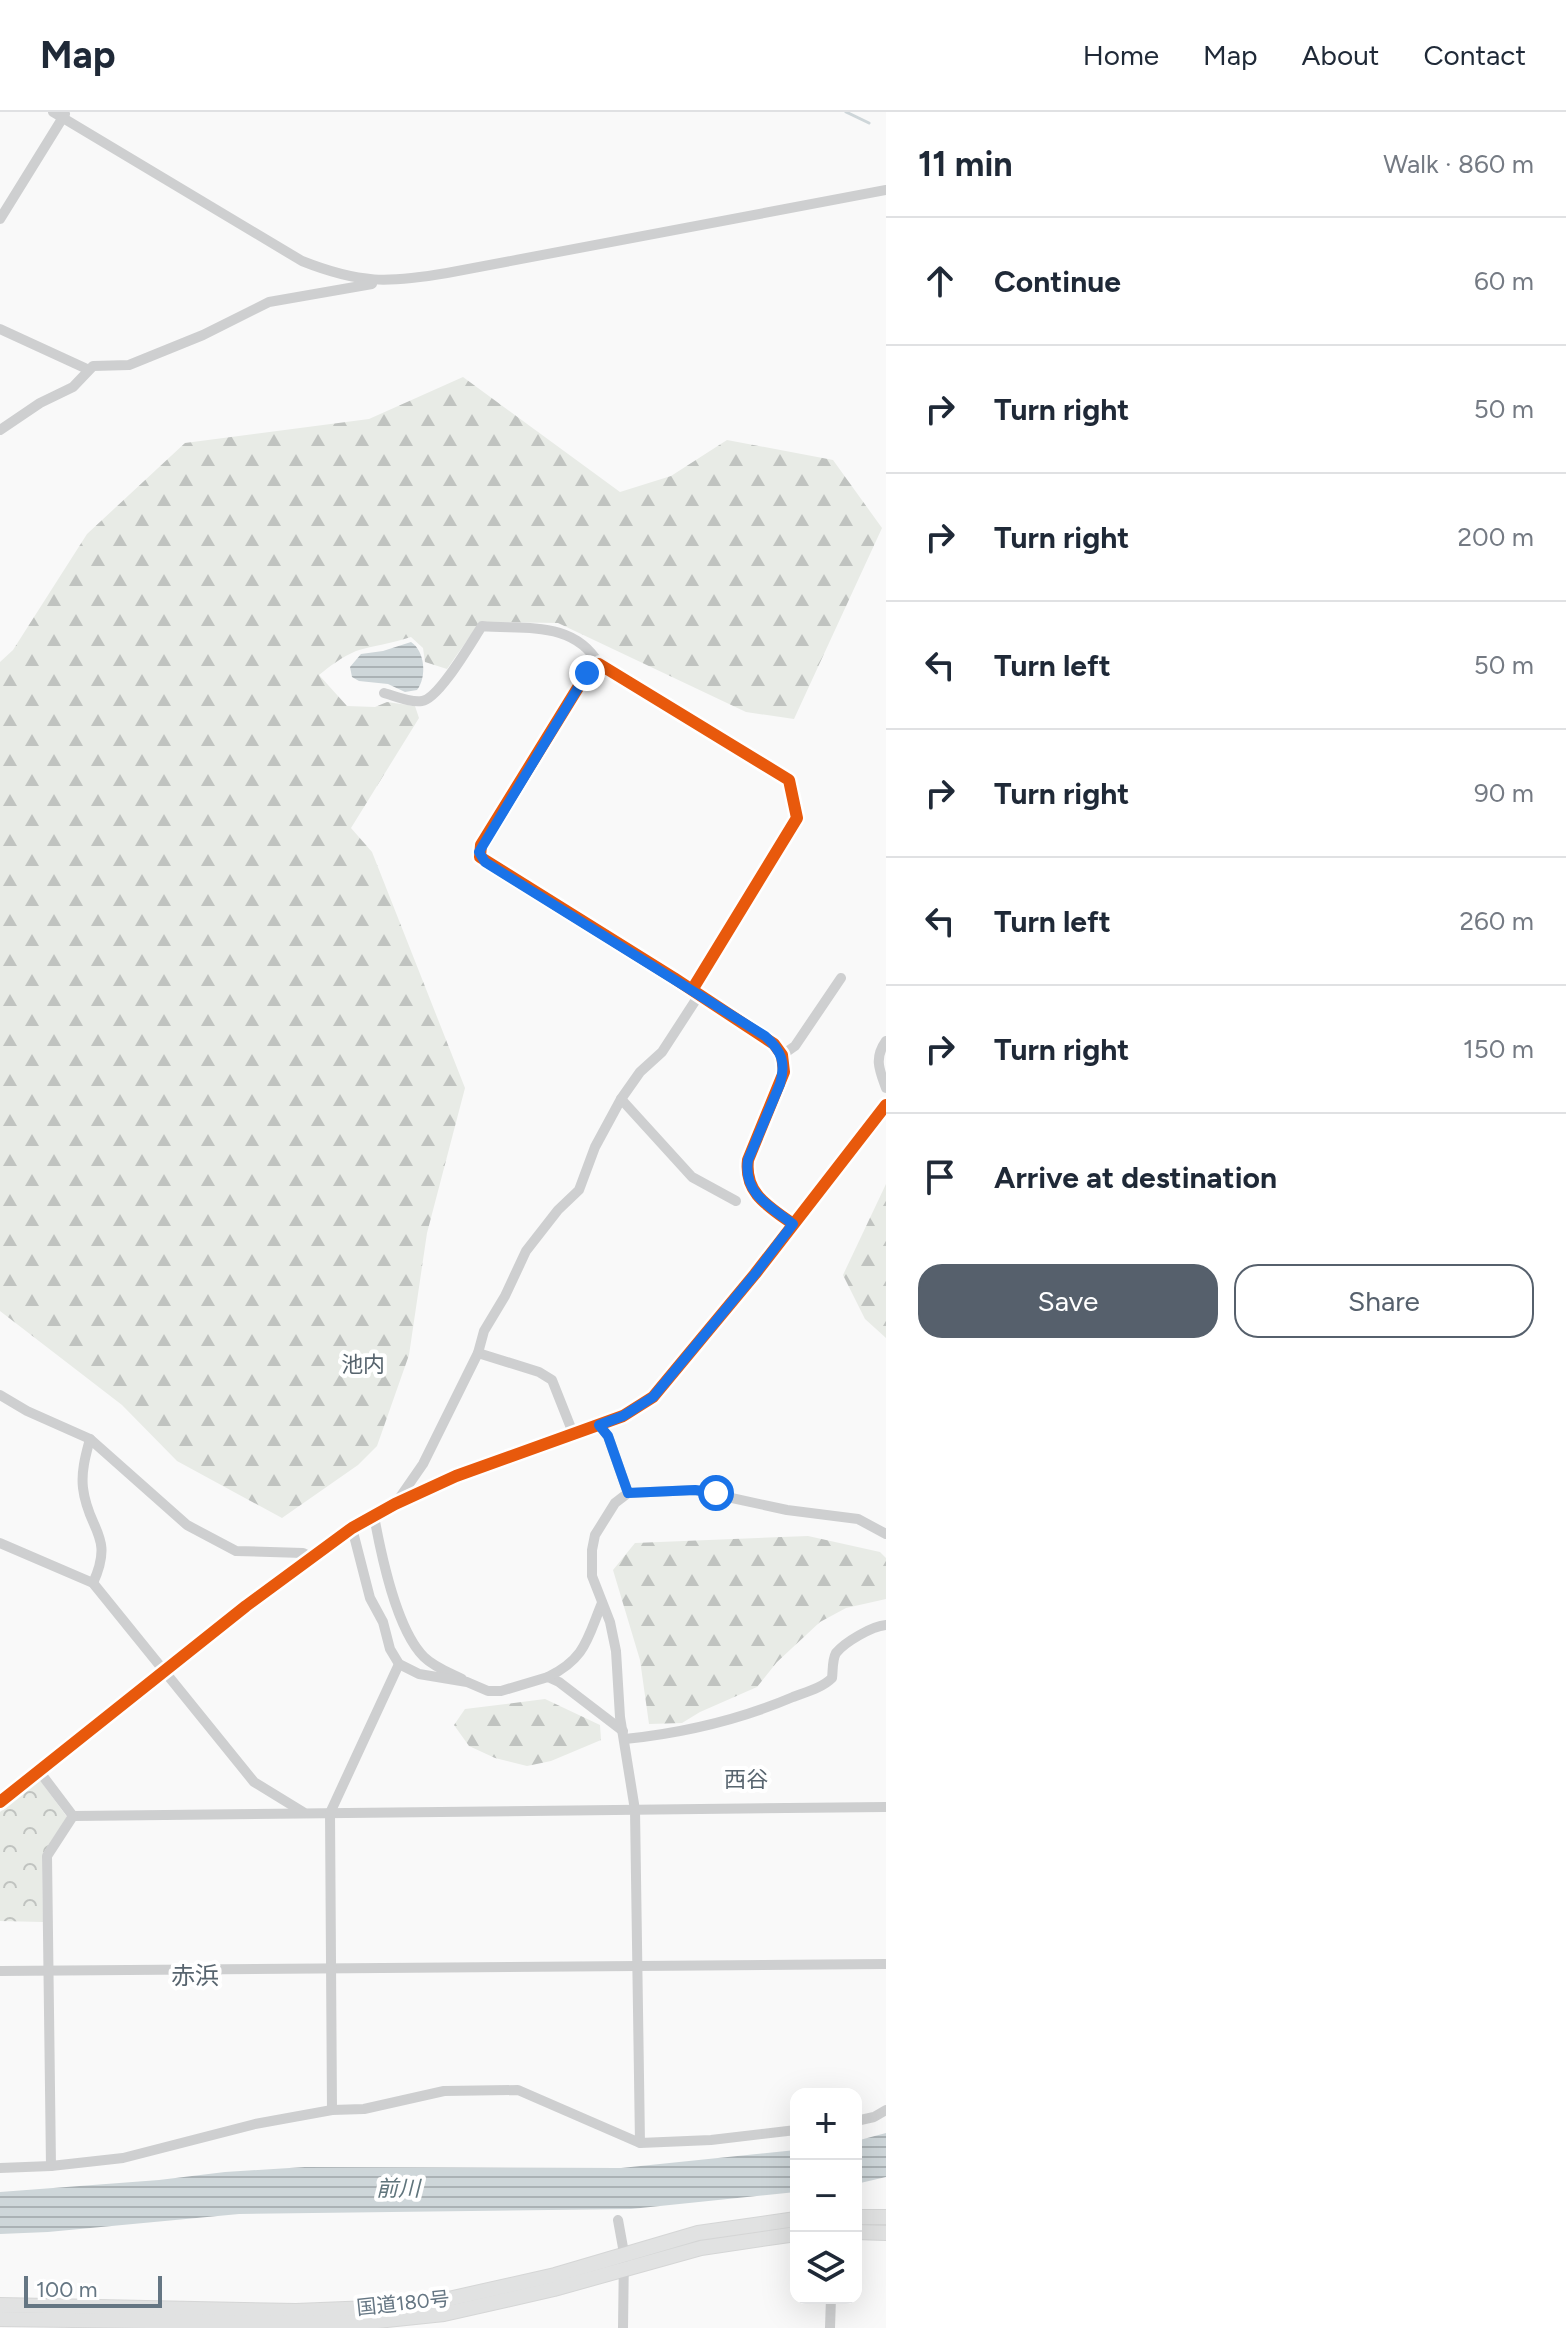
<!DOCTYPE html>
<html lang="en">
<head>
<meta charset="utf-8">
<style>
  :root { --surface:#fff; --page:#f2f2f3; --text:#1f2937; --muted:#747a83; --line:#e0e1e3; --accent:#56606c }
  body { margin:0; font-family:Figtree,"Noto Sans JP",sans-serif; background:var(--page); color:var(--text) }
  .controls { position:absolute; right:24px; bottom:24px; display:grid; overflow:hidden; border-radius:16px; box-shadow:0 8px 32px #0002 }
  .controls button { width:72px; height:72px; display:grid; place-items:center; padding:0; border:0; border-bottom:2px solid var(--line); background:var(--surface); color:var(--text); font:40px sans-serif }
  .scale { position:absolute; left:24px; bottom:20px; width:138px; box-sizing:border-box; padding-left:8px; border:4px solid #657683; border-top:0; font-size:22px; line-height:28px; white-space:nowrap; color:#657683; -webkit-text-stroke:6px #fff; paint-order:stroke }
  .stop { position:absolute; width:24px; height:24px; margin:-18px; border:6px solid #1a73e8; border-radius:50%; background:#fff }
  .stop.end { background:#1a73e8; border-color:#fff; box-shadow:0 2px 8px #0008 }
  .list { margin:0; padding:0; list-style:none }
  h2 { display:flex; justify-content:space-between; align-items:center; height:104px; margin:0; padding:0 32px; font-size:34px }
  h2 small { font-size:26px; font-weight:400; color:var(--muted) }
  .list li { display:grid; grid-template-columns:52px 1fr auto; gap:24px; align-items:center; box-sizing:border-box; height:128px; padding:0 32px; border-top:2px solid var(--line) }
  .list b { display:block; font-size:30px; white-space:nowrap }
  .list em { font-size:26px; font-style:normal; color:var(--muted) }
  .actions { display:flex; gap:16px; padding:24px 32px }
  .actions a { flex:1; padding:18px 0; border:2px solid var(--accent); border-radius:24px; text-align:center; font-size:28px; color:var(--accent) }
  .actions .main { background:var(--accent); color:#fff }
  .icon { flex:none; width:44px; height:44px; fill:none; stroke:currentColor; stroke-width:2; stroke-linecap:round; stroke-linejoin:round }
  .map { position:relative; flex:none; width:886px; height:2216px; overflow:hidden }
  header { display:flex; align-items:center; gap:48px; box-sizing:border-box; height:112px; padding:0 40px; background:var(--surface); border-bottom:2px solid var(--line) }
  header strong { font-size:38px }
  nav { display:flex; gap:44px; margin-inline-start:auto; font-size:28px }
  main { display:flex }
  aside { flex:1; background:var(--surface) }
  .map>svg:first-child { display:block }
  .forest { fill:url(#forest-firs) }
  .park { fill:url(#park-crowns) }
  .water { fill:url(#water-rules) }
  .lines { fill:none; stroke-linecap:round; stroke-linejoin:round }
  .stream { stroke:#ced6d9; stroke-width:3 }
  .highway-casing { stroke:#d5d6d6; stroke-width:16 }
  .minor { stroke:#cecfd0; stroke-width:10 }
  .highway { stroke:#e1e2e2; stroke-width:14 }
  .cycleway-casing { stroke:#fff; stroke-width:17 }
  .cycleway { stroke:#e8590c; stroke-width:12 }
  .route { stroke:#1a73e8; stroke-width:10 }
  .labels { text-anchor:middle; stroke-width:8; stroke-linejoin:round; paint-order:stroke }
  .street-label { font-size:20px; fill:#657683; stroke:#fff }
  .neighbourhood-label { font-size:22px; fill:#57646e; stroke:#fff }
  .water-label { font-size:22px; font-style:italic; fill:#60757c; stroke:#fff }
  .quarter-label { font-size:24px; fill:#57646e; stroke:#fff }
</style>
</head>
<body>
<header>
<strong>Map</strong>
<nav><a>Home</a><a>Map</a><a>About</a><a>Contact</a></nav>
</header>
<main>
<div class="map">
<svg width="886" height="2216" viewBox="0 0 886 2216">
  <defs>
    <pattern id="forest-firs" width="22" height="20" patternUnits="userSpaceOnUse" patternTransform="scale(2)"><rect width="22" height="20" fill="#e8ebe6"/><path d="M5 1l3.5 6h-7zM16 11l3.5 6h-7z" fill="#c0c3c0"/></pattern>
    <pattern id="park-crowns" width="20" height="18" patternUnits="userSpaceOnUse" patternTransform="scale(2)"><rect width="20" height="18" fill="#e8ebe6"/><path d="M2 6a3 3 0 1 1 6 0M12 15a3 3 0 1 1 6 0" fill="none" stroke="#c0c3c0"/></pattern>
    <pattern id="water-rules" width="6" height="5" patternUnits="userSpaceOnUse" patternTransform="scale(2)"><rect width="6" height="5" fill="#ced6d9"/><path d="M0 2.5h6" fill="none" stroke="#abb2b5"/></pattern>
  </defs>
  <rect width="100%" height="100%" fill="#f9f9f9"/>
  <g class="forest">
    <path d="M463,265L620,380L671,364L727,328L833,348L882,416L794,607L746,600L558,511L480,510L447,557L425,550L423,536L411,525C394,531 371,534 356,539C342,545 330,554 319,563L347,594L375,595L387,590L415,594L419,606L351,716L372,740L465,976L427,1121L409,1243L377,1334L358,1353L282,1406L177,1349L122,1293L0,1199V550L13,538L87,422L185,331L369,307Z"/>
    <path d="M886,1072V1226L865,1207L843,1163Z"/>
    <path d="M808,1424L880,1440L886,1446V1487L846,1496L820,1510L777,1550L757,1575L700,1600L682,1611L649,1612L640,1548L613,1458L635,1431Z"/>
    <path d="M545,1587L600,1613L601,1628L551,1649L527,1654L495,1646L469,1634L454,1613L465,1597Z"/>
  </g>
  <path class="park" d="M40,1668L67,1705L42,1743L43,1810L0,1809V1700Z"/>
  <g class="water">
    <path d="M411,530C425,539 427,565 417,578L405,580L388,572L359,569L352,565L350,555L361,542L383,539Z"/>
    <path d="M886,2021V2065L856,2072V2029Z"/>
    <path d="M796,2038V2080L631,2097L239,2102L48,2120L0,2122V2080L159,2068L225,2060L305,2055L621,2056Z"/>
  </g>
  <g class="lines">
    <path class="stream" d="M846,0L869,11"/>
    <defs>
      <g id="highway">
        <path d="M856,2105H886"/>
        <path d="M856,2120L886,2121"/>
        <path d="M0,2193L296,2199L370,2196L444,2188L555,2163L698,2121L796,2107"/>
        <path d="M0,2207L294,2211L368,2210L444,2202L554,2177L701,2136L796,2122"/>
      </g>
    </defs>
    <use href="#highway" class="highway-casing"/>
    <g class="minor">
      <path d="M53,0L302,149C360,172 388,171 447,161L886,78"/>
      <path d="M0,107L65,2"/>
      <path d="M0,217L87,257"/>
      <path d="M0,318L40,291L73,275L93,254L129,253L203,223L269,190L372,172"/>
      <path d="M384,581C395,584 411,591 422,589C439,587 472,529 482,514C525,518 573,508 599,552"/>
      <path d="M692,878L797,706L789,668L599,552L587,561L481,733L480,745L674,866L774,932L782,943L784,960L748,1048C744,1081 768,1094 793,1112"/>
      <path d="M886,929C874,946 879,957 886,976"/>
      <path d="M782,943L795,934L841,866"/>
      <path d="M621,987L692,1065L736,1089"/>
      <path d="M478,1241L539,1260L552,1268L573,1321"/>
      <path d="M0,1283L27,1299L90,1327L187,1413L236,1439L303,1441L311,1445"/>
      <path d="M599,1313L608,1324L628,1381"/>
      <path d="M90,1327C86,1342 81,1359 83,1376C88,1419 115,1423 93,1471"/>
      <path d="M396,1391L423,1352L478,1241L484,1219L505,1184L526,1139L558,1098L579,1078L595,1035L621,987L640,960L662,940L699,883"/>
      <path d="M374,1404C381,1442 396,1517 424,1545C434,1555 450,1561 462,1567"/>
      <path d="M352,1416L370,1486L383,1510L390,1537L399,1552L419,1562L467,1570L488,1579H501L548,1565L559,1570L623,1619"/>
      <path d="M0,1431L93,1471L254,1670L303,1700"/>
      <path d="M548,1565C586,1546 587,1527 602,1491"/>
      <path d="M625,1627C683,1621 739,1608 793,1585C806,1580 822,1576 832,1566C833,1559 832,1548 836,1541C845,1530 872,1514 886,1513"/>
      <path d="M39,1659L73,1704"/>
      <path d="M0,1690L246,1494L352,1416L395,1392L456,1364L623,1304L653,1285L755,1162L886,993"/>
      <path d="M73,1704L886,1695"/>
      <path d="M0,1859L886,1852"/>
      <path d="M332,1998L330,1701L399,1552"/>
      <path d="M856,2009L874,2005L886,1998"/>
      <path d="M640,2031L635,1698L620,1605L616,1539L610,1510L592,1464V1438L595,1423L615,1391L628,1381L695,1378L787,1398L858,1407L886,1422"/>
      <path d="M51,2054L47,1744L73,1704"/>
      <path d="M0,2056L51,2054L123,2046L255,2012L332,1998L364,1997L444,1979L518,1978L640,2031L711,2028L796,2018"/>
      <path d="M618,2108L624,2141L623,2216"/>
      <path d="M830,2216L831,2186"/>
    </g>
    <use href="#highway" class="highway"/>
    <defs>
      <g id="cycleway">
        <path d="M692,878L797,706L789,668L599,552L587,561L481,733L480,745L674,866L774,932L782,943L784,960L748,1048C744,1081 768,1094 793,1112"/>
        <path d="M0,1690L246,1494L352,1416L395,1392L456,1364L623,1304L653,1285L755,1162L886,993"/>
      </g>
    </defs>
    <use href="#cycleway" class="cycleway-casing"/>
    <use href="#cycleway" class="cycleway"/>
  </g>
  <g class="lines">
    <path class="route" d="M587,561L479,740L485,750L765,924C782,939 786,951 780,972L748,1048C743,1081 769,1094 793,1112L755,1162L653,1285L623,1304L599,1313L608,1324L628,1381L695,1378L716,1381"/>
  </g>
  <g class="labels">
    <g class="street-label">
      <text transform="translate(403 2191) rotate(-6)" y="7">国道180号</text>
    </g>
    <g class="neighbourhood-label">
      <text x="363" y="1260">池内</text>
      <text x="746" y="1675">西谷</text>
    </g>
    <g class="water-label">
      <text x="398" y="2084">前川</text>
    </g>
    <g class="quarter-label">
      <text x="195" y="1872">赤浜</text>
    </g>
  </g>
</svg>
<div class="controls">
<button>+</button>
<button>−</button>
<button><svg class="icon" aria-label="layers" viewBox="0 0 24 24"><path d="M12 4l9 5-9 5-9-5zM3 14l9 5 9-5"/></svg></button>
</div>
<div class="scale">100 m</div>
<div class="stop" style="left:716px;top:1381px"></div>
<div class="stop end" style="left:587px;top:561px"></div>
</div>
<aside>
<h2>11 min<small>Walk · 860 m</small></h2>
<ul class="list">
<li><svg class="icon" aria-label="ahead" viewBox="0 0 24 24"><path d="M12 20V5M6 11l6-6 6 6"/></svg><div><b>Continue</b></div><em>60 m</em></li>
<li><svg class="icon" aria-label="right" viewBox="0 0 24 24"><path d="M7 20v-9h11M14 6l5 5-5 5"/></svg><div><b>Turn right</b></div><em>50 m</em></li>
<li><svg class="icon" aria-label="right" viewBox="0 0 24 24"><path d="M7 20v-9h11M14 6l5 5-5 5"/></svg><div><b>Turn right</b></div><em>200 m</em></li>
<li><svg class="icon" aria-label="left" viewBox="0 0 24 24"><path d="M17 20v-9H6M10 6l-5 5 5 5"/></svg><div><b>Turn left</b></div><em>50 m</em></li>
<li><svg class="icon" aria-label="right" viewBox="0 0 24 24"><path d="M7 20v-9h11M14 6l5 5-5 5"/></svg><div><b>Turn right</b></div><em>90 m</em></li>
<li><svg class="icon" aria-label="left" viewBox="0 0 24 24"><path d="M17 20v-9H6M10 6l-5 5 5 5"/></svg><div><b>Turn left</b></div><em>260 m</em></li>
<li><svg class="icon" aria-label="right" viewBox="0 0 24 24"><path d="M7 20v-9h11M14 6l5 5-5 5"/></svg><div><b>Turn right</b></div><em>150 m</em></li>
<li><svg class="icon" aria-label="arrive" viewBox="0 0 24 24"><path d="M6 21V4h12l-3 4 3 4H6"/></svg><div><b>Arrive at destination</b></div></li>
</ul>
<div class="actions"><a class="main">Save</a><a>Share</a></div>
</aside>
</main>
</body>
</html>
